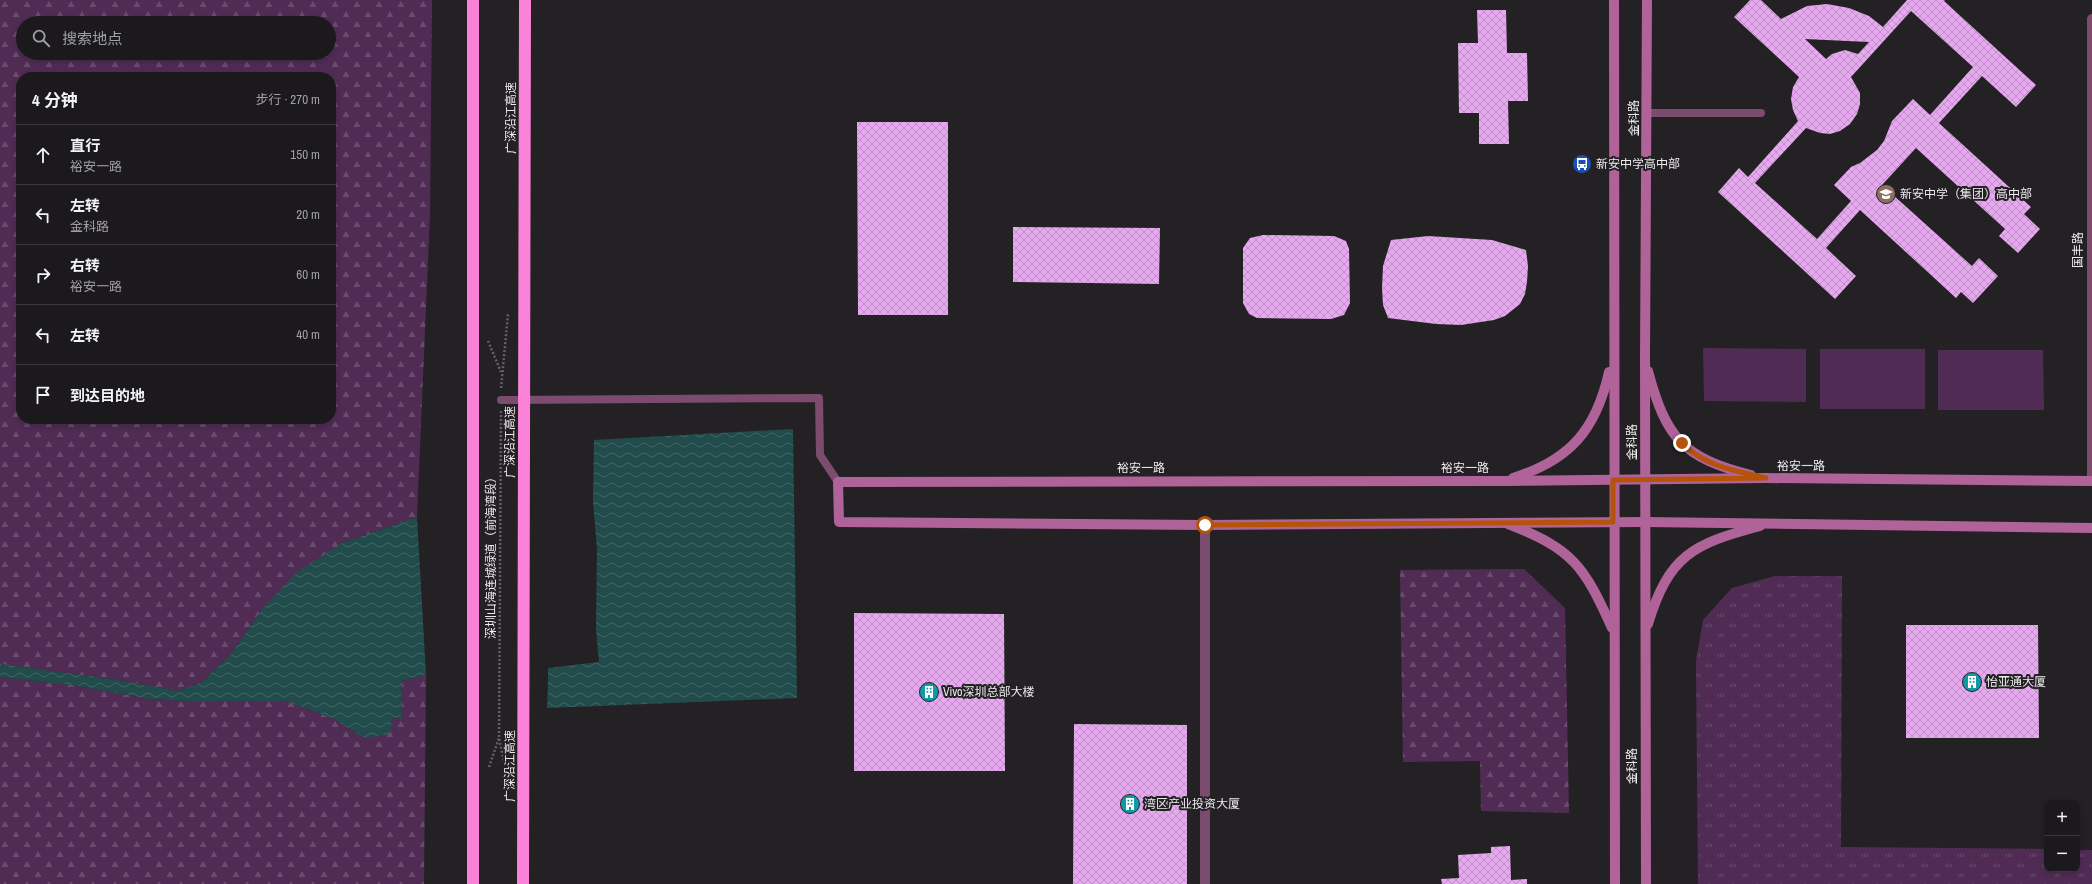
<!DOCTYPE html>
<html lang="zh">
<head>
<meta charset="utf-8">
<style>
  :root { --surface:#1b191b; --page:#282628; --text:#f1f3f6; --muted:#a0a0a3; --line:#39383a }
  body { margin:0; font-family:"Archivo Narrow","Noto Sans SC",sans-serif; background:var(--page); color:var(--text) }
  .controls { position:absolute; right:12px; bottom:12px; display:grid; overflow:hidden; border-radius:8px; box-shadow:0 2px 6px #0003 }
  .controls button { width:36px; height:36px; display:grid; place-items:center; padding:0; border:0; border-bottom:1px solid var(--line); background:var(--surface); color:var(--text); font:20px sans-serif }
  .stop { position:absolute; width:12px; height:12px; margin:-9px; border:3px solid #b45309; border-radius:50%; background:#fff }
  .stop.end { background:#b45309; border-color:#fff; box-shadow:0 1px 4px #0008 }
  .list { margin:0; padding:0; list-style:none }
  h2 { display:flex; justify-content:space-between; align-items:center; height:52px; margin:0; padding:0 16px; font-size:17px }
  h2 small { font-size:13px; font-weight:400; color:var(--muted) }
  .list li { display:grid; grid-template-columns:26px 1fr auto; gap:12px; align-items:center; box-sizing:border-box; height:60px; padding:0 16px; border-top:1px solid var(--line) }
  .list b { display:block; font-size:15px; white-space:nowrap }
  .list p { margin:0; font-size:13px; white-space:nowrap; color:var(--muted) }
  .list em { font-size:13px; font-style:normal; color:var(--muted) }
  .icon { flex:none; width:22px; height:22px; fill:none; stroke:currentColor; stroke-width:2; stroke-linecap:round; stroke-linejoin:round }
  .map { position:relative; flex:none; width:2092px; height:884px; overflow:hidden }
  .search { position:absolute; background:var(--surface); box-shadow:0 2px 6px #0003; left:16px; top:16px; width:320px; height:44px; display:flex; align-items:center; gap:10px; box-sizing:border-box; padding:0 14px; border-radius:22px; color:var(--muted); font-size:15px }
  .panel { position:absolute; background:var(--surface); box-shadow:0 2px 6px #0003; left:16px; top:72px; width:320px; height:352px; border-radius:16px }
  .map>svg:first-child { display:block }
  .grass { fill:url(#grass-tufts) }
  .forest { fill:url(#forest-firs); fill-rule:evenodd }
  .garden { fill:#502c55 }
  .water { fill:url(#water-waves) }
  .pier { fill:#242124 }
  .building { fill:url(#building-cross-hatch); fill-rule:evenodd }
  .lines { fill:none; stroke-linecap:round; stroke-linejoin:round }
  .path { stroke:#646264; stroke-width:2.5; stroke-dasharray:2 2; stroke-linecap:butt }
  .service { stroke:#7c4c6e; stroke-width:8 }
  .minor { stroke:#7c4c6e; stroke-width:10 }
  .tertiary { stroke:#7c4c6e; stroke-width:10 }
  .secondary { stroke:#af6399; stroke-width:10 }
  .motorway { stroke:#fa83d9; stroke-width:12 }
  .motorway-bridge { stroke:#fa83d9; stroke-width:12 }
  .route { stroke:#b45309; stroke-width:5 }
  .labels { text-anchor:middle; stroke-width:4; stroke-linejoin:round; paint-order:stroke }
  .street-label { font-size:12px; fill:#eceaec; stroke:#242124 }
  .poi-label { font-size:12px; fill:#eceaec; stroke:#242124; text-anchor:start }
</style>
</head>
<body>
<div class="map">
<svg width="2092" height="884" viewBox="0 0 2092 884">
  <defs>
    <pattern id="grass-tufts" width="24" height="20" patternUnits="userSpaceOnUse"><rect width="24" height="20" fill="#502c55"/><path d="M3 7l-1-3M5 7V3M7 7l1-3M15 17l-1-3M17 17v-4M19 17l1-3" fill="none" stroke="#694b6e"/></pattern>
    <pattern id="forest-firs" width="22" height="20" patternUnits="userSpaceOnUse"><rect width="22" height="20" fill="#502c55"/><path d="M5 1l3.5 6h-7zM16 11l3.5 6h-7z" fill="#694b6e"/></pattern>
    <pattern id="water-waves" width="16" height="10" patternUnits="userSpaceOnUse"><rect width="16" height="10" fill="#224c4c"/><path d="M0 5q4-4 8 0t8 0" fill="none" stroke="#426666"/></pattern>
    <pattern id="building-cross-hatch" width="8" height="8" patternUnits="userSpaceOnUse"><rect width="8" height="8" fill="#e6a8ef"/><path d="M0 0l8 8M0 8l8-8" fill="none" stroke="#be90c5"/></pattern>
  </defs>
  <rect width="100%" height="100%" fill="#242124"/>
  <path class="grass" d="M1775,576H1842L1841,847L2047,849V869H2077V850H2092V884H1698L1696,661L1703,620L1732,588Z"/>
  <g class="forest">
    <path d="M0,0H432L430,214L417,517L342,543L263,608L231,654L202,682L178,691L113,679L0,664ZM23,23H329V53H23ZM21,77H331V419H21Z"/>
    <path d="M1524,569L1565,608L1569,813L1481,811L1480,761L1403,762L1400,570Z"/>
    <path d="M426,675L424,884H0V677L78,686L149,699L188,701H286L332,718L365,738L392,718L401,719L402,681Z"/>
  </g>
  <g class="garden">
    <path d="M1703,348L1806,349V402L1704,401Z"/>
    <rect x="1820" y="349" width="105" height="60"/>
    <path d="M1938,350H2043L2044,410H1938Z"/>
  </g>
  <g class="water">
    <path d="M793,429L797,698L547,708L548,668L599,662L596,629L597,549L593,501L594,440Z"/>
    <path d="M417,517L426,675L402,681L401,719L392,718L390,734L365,738L332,718L286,701H188L149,699L78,686L0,677V664L113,679L178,691L202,682L231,654L263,608L297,572L342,543Z"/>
  </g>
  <path class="pier" d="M548,666L547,710L545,708L546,668Z"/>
  <g class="building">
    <path d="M1750,0H1761L1781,19L1807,6L1827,4L1849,8L1869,16L1883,27L1907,0H1945L1944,1L2036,85L2016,107L1982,76L1939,123L2031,207L2024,214L2040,229L2018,253L1999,236L2005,229L1916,148L1882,185L1972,266L1979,258L1998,276L1973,303L1961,292L1956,298L1860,210L1826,248L1856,276L1835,299L1718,192L1739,168L1748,177L1798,121L1793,110L1791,99L1793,87L1799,77L1734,17ZM1911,11L1973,67L1930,115L1913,99L1892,121L1884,141L1877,150L1860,163L1851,167L1834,185L1851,201L1817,239L1755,183L1806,128L1820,133L1830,134L1840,131L1850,124L1857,114L1860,104V93L1851,77ZM1805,39L1869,42L1858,54L1845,50L1832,54L1826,59Z"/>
    <path d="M1477,10H1506L1507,53H1527L1528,101H1508L1509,144H1479V113H1459L1458,43H1478Z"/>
    <path d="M857,122H948V315H858Z"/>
    <path d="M1013,227L1160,228L1159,284L1013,282Z"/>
    <path d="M1263,235L1334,236L1346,241L1349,249L1350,303L1344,315L1331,319L1257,318L1249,314L1243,303V248L1250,238Z"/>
    <path d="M1428,236L1492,240L1526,250L1528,266L1527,282L1525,294L1520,304L1505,316L1494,320L1461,325L1436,324L1388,318L1383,305L1382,288L1383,266L1391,240Z"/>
    <path d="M854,613L1004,614L1005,771H854Z"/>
    <path d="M1906,625H2038L2039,738H1906Z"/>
    <path d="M1074,724L1187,725V884H1073Z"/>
    <path d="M1510,846L1511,880L1527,879V884H1442L1441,879L1459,878L1458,855L1491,853V847Z"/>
  </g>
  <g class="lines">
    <g class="path">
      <path d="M488,341L501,372"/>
      <path d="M501,388L508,314"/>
      <path d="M501,411L499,738L507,776"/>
      <path d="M489,767L499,738"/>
    </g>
    <g class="service">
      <path d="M1647,113H1761"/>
      <path d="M501,400L819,398L820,455L838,482"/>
    </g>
    <path class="minor" d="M1205,525V884"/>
    <path class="tertiary" d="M2092,481V19"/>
    <g class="secondary">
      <path d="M1614,0L1615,884"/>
      <path d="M1648,371C1666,438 1683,458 1751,475"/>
      <path d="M1513,478C1570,460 1596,430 1609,372"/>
      <path d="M2092,481L1766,478L1503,481L838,482L839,522L1205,525L1645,522L2092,528"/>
      <path d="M1508,524C1573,549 1584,566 1612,628"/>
      <path d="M1648,624C1669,555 1693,544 1760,526"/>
      <path d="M1646,884L1645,357L1647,0"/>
    </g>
    <path class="motorway" d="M473,884V0"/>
    <path class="motorway-bridge" d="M523,884L525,0"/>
  </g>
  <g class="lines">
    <path class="route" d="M1205,525L1613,522V480L1766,478C1736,471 1704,466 1682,443"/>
  </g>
  <defs>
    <symbol id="bus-disc" viewBox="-11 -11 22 22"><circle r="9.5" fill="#1a4fb4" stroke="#242124"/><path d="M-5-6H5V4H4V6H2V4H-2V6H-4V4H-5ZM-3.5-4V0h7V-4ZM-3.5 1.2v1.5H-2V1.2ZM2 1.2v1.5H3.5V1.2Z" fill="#fff"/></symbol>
    <symbol id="school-disc" viewBox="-11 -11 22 22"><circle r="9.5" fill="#8d6e63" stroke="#242124"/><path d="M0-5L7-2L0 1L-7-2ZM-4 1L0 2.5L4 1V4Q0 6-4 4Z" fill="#fff"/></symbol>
    <symbol id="building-disc" viewBox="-11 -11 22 22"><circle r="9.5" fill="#0f9aa8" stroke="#242124"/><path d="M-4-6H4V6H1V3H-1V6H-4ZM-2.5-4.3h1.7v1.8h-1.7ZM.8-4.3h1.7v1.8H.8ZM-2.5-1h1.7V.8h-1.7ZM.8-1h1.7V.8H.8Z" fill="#fff"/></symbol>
  </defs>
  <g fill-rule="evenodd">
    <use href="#bus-disc" x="1571" y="153" width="22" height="22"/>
    <use href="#school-disc" x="1875" y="183" width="22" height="22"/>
    <use href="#building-disc" x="1961" y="671" width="22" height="22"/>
    <use href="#building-disc" x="918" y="681" width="22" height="22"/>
    <use href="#building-disc" x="1119" y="793" width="22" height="22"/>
  </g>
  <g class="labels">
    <g class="street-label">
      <text transform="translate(511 118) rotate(-90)" y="4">广深沿江高速</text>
      <text transform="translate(1634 118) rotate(-90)" y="4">金科路</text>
      <text transform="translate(2078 250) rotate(-90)" y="4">国丰路</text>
      <text transform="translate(510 442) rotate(-90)" y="4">广深沿江高速</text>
      <text transform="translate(1632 442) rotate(-90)" y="4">金科路</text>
      <text x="1801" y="470">裕安一路</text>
      <text x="1141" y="472">裕安一路</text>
      <text x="1465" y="472">裕安一路</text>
      <text transform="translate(491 555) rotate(-90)" y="4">深圳山海连城绿道（前海湾段）</text>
      <text transform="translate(510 766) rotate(-90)" y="4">广深沿江高速</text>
      <text transform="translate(1632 766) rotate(-90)" y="4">金科路</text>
    </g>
    <g class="poi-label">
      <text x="1596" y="168">新安中学高中部</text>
      <text x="1900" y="198">新安中学（集团）高中部</text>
      <text x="1986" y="686">怡亚通大厦</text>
      <text x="943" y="696">Vivo深圳总部大楼</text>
      <text x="1144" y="808">湾区产业投资大厦</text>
    </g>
  </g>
</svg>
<div class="controls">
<button>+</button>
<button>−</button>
</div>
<div class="stop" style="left:1205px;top:525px"></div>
<div class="stop end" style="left:1682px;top:443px"></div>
<div class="search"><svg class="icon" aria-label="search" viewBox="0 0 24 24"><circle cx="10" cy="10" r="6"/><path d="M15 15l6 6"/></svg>搜索地点</div>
<section class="panel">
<h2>4 分钟<small>步行 · 270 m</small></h2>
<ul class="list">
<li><svg class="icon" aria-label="ahead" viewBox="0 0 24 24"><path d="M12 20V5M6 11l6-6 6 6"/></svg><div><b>直行</b><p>裕安一路</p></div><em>150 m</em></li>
<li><svg class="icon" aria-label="left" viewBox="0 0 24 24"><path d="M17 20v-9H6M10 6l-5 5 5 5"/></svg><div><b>左转</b><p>金科路</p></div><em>20 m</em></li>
<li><svg class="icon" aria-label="right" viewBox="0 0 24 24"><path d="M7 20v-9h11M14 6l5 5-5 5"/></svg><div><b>右转</b><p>裕安一路</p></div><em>60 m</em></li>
<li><svg class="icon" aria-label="left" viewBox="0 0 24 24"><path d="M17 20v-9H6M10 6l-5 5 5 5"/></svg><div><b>左转</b></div><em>40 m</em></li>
<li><svg class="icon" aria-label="arrive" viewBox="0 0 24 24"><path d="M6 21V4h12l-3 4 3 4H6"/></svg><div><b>到达目的地</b></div></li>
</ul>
</section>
</div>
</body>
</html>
